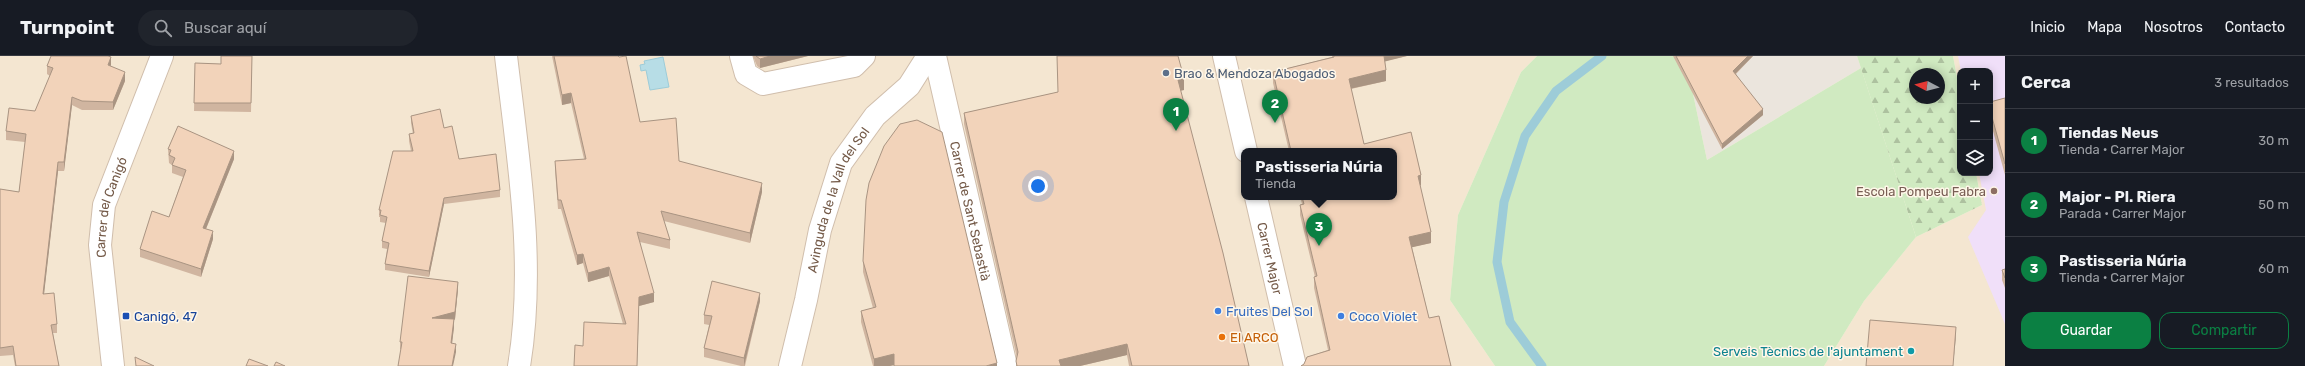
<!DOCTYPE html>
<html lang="es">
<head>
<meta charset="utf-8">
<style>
  :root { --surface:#171b24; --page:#20242c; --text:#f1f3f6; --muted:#9ea1a6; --line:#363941; --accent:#0b8043 }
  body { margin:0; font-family:Rubik,sans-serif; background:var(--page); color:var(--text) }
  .controls { position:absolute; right:12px; top:12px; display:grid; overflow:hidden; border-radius:8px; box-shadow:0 2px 10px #0003 }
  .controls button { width:36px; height:36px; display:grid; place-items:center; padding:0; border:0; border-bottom:1px solid var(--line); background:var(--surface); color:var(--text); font:20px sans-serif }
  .compass { position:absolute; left:1909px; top:12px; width:36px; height:36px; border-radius:50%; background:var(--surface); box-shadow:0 2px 10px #0003; rotate:277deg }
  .you { position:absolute; left:1038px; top:130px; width:14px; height:14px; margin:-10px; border:3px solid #fff; border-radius:50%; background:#1a73e8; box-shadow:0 0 0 6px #1a73e833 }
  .badge { display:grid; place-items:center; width:26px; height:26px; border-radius:50%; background:var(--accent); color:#fff; font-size:13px; font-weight:700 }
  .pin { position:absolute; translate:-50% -33px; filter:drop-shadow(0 1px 2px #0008) }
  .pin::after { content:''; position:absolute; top:21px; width:14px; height:12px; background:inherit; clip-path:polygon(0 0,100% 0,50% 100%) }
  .popup { position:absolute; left:1241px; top:92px; width:156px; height:52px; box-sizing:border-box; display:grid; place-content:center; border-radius:8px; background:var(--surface); filter:drop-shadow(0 1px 3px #0005); font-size:13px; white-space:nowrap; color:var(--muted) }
  .popup b { font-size:15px; color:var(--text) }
  .popup::after { content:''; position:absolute; left:50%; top:100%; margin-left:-8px; border:8px solid transparent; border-top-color:var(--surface) }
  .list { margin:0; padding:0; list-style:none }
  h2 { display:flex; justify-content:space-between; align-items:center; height:52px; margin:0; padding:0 16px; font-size:17px }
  h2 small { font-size:13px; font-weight:400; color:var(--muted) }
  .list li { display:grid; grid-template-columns:26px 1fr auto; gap:12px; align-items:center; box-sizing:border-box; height:64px; padding:0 16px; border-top:1px solid var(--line) }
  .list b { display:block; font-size:15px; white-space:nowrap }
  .list p { margin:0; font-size:13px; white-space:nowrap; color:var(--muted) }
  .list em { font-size:13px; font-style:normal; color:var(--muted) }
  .actions { display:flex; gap:8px; padding:12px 16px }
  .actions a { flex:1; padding:9px 0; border:1px solid var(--accent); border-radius:12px; text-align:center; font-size:14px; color:var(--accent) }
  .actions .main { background:var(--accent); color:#fff }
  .icon { flex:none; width:22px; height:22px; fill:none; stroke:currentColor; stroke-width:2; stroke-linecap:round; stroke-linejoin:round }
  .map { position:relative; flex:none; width:2005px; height:310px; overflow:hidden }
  header { display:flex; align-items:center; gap:24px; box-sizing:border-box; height:56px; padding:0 20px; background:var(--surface); border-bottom:1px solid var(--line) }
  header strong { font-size:19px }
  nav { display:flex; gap:22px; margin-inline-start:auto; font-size:14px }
  .search { width:280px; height:36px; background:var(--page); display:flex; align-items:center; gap:10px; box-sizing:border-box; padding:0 14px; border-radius:22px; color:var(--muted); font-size:15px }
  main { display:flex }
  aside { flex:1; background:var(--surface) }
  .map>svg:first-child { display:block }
  .residential { fill:#f4e6d1; fill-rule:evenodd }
  .industrial { fill:#ebe5dd }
  .education { fill:#f0dff9 }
  .green { fill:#d0eac1 }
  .forest { fill:url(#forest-firs); fill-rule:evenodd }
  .water { fill:#b7dde6; stroke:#9dccd8 }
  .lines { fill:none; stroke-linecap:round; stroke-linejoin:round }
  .stream { stroke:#9dccd8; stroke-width:9 }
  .minor-casing { stroke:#d0beac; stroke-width:24 }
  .minor { stroke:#fff; stroke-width:22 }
  .wall { fill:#d0b5a0 }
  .shaded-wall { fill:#a99482 }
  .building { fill:#f2d3ba; stroke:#a99482 }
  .service-dot { fill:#5c6f8a; stroke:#fff7e9; stroke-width:1.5 }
  .education-dot { fill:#8d6e63; stroke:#fff7e9; stroke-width:1.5 }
  .shop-dot { fill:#3f7fe0; stroke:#fff7e9; stroke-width:1.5 }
  .transit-dot { fill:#1a4fb4; stroke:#fff7e9; stroke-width:1.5 }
  .food-dot { fill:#e8710a; stroke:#fff7e9; stroke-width:1.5 }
  .culture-dot { fill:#0f9aa8; stroke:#fff7e9; stroke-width:1.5 }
  .labels { text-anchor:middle; stroke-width:3; stroke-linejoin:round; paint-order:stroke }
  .service-label { font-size:13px; fill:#4e5e75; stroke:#fff7e9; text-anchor:start }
  .education-label { font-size:13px; fill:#785e54; stroke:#fff7e9; text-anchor:end }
  .street-label { font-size:13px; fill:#745a48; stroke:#fff7e9 }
  .shop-label { font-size:13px; fill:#366cbe; stroke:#fff7e9; text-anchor:start }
  .transit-label { font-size:13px; fill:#164399; stroke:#fff7e9; text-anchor:start }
  .food-label { font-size:13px; fill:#c56008; stroke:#fff7e9; text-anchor:start }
  .culture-label { font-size:13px; fill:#0d838f; stroke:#fff7e9; text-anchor:end }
</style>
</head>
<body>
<header>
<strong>Turnpoint</strong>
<div class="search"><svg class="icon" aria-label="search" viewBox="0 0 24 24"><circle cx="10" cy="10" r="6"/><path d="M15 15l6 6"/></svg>Buscar aquí</div>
<nav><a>Inicio</a><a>Mapa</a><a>Nosotros</a><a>Contacto</a></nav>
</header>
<main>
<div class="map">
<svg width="2005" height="310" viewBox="0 0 2005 310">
  <defs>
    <pattern id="forest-firs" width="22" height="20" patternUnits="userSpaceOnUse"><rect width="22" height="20" fill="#d0eac1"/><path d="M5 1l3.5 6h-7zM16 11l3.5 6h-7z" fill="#adc19f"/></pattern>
  </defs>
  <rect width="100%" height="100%" fill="#fcf4e2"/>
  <g class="residential">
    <path d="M0,0H1537L1521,16L1458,159L1450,244L1495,310H0ZM1244,95H1394V141H1244Z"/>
    <path d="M1953,0H2005V310H1824L1864,245L1916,181L1982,149L1976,117H1990V15H1960V37Z"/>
  </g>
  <path class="industrial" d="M1685,0H1857L1861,12L1707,104Z"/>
  <path class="education" d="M1958,0H2005V268L1968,181L1986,154L1979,117H1990V15H1961Z"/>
  <path class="green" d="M1537,0H1685L1707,104L1861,12L1916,181L1864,245L1824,310H1495L1450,244L1458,159L1521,16Z"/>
  <path class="forest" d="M1857,0H1953L1960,37V117H1976L1982,149L1916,181ZM1915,18H1939V42H1915Z"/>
  <path class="water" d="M663,1L669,31L650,34L646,14L641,15L640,9L645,8L644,5Z"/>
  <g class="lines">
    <path class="stream" d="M1542,310L1510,266L1497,206L1504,146L1525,80L1556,35L1602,0"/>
    <defs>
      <g id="minor">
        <path d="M506,0C518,102 536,208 519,310"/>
        <path d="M741,0L746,18L763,28L854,10L864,0"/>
        <path id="s1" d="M935,0L1006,310"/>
        <path d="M1224,0L1246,95"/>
        <path id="s2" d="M1256,141L1295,310"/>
        <path id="s3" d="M113,310L100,189L104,149L162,0"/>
        <path id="s4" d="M790,310L806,244L820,174L841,107L875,60L909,30L928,0"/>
      </g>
    </defs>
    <use href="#minor" class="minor-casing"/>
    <use href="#minor" class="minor"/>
  </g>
  <g class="wall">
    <path d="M252,0L251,56L194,55L195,7L221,8Z"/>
    <path d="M552,0H618L640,66L679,105L762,136L750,187L664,165L670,184V193L640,186L654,246L639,250L637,310L583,290L623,268L609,220L588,226L583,207L577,209L561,153H558L555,114V105L584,103L571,47L562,49Z"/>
    <path d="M753,0H808L760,12L757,10Z"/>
    <path d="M1332,0H1407L1385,5L1386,14V25L1351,33L1364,88L1411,76L1421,119V129L1420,130L1431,176V187L1412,191L1429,262L1439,260L1451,310H1301L1304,308L1307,301L1328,294L1314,232V221H1315L1300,159V149L1302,148L1300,141H1394V95H1289L1273,27V16L1332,1Z"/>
    <path d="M1673,0H1753L1736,18L1763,59L1722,93Z"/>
    <path d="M47,10H111L125,25L113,54H82L72,49L64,115H58L44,238L57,268V277H53L59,310H15L13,299L0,300V133L19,136L25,86L6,84V75L35,55L50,20L47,18Z"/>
    <path d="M1184,34L1180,35L1249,310H1129L1127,299L1080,310H1016L1017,302L964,68V57L1058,36Z"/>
    <path d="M2005,42V119L1990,64V46Z"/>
    <path d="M411,60L444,72L459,103L500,134V141L444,148L429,221L385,214V208L387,193L382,192V185L386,167L380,166V161H379V154L411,95L409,85V78H413L411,67Z"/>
    <path d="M168,93L234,103L206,173L213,183L201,221L140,201V193L169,161L183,121L172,117V109L169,107Z"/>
    <path d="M863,205L997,310L894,309L890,310H873L861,266V255L873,252L863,216Z"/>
    <path d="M2005,213V232L2002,224V214Z"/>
    <path d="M458,233L455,263L454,264V271L452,288L456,296L400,293V286Z"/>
    <path d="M760,245L745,310H741L704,301V292L709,269L704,268V259Z"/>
  </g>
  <g class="shaded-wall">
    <path d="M770,0H808L760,12V3Z"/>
    <path d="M1383,0H1407L1383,6Z"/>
    <path d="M1748,0H1753L1733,20V15Z"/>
    <path d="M111,1V10L108,9Z"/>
    <path d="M1386,14V25L1349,33V23Z"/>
    <path d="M125,16V25L113,54V46Z"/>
    <path d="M1184,22V34L1178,35V24Z"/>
    <path d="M571,37V47L562,49V39Z"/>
    <path d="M72,41V49L64,115V106Z"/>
    <path d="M1763,53V59L1722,93V88Z"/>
    <path d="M234,95V103L203,180V172Z"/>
    <path d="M58,106V115L43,247V238Z"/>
    <path d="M1421,119V129L1418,130V120Z"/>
    <path d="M762,127V136L750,187V177Z"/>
    <path d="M444,142V148L429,221V215Z"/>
    <path d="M213,175V183L201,221V213Z"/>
    <path d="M1431,176V187L1409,192V181Z"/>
    <path d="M583,198V207L577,209V199Z"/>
    <path d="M609,211V220L588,226V217Z"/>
    <path d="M458,226V233L455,263L454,264V271L451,295L432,262Z"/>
    <path d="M654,237V246L639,250L637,310L639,241Z"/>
    <path d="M760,237V245L744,310V302Z"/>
    <path d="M1956,271V280L1953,310Z"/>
    <path d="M456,288V296L453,310H452Z"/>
    <path d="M1127,288V299L1080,310H1059V304Z"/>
    <path d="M894,298V309L890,310H874V303Z"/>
    <path d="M997,307V310H986Z"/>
  </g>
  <g class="building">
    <path d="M51,0H108L111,1L108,9L125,16L113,46L82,45L72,41L64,106H58L43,238L54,237L57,268L51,269L59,310H16L13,290L0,292V133L19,136L26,78L6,75L9,52L35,55L53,12L47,10Z"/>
    <path d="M221,0H252L251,47H194L195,7L221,8Z"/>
    <path d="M554,0H618L619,1L626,0L640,66L676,62L679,105L762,127L750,177L661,155L670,184L637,176L654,237L639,241L637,310H574L575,289L583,290L584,266L626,268L609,211L588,217L583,198L577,199L561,144H558L555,105L586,103L571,37L562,39Z"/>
    <path d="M756,0H770L760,3Z"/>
    <path d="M1057,0H1178L1184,22L1178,24L1223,197L1249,310H1132L1127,288L1059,304L1061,310H1017L1016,305L1018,296L964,57L1058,36Z"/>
    <path d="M1334,0H1384L1386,14L1349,23L1364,88L1411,76L1421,119L1418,120L1431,176L1409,181L1429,262L1439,260L1451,310H1301L1304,308L1307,301L1330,294L1314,221L1317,220L1300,149L1304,148L1302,141H1394V95H1291L1273,16L1334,1Z"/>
    <path d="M1676,0H1748L1733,15L1763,53L1722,88Z"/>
    <path d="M2005,42V108L1990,54V46Z"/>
    <path d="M440,53L444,72L452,70L459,103L496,98L500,134L444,142L429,215L385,208L389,187L382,185L387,161L380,159L381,154H379L393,95H413L409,78L414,77L411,60Z"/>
    <path d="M917,64L942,76L997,307L986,310H894V298L874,303L861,255L876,251L863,205L866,144L869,127L884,90L900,68Z"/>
    <path d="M178,70L234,95L203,172L213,175L201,213L140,193L152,155L169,161L186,114L172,109L175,102L169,99L171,94L168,93Z"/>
    <path d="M2005,213V222L2002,214Z"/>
    <path d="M408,220L458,226L455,256L432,262L454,263L451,287L456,288L452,310H398L402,286H400Z"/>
    <path d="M712,225L760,237L744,302L704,292L712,260L704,259Z"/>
    <path d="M1870,264L1956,271L1953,310H1866Z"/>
    <path d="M135,301L154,310H136Z"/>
    <path d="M249,303L268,310H246Z"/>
    <path d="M276,306L285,310H274Z"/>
  </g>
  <circle class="service-dot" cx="1166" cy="17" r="4"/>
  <circle class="education-dot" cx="1994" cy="135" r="4"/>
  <g class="shop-dot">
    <circle cx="1218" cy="255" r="4"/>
    <circle cx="1341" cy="260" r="4"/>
  </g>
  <rect class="transit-dot" x="122" y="256" width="8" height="8" rx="2"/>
  <circle class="food-dot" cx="1222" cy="281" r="4"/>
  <circle class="culture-dot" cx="1911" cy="295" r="4"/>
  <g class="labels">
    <g class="service-label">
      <text x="1174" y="22">Brao &amp; Mendoza Abogados</text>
    </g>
    <g class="education-label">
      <text x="1986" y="140">Escola Pompeu Fabra</text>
    </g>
    <g class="street-label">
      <text dy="5" stroke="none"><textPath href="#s4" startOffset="174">Avinguda de la Vall del Sol</textPath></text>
      <text dy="5" stroke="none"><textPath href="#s3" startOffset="161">Carrer del Canigó</textPath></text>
      <text dy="5" stroke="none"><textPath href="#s1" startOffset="159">Carrer de Sant Sebastià</textPath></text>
      <text dy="5" stroke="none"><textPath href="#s2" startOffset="63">Carrer Major</textPath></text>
    </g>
    <g class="shop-label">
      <text x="1226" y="260">Fruites Del Sol</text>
      <text x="1349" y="265">Coco Violet</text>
    </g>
    <g class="transit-label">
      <text x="134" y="265">Canigó, 47</text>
    </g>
    <g class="food-label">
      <text x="1230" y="286">El ARCO</text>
    </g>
    <g class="culture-label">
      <text x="1903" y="300">Serveis Tècnics de l'ajuntament</text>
    </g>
  </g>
</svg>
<div class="controls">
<button>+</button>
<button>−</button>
<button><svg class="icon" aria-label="layers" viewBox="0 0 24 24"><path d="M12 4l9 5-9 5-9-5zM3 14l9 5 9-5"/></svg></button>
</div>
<svg class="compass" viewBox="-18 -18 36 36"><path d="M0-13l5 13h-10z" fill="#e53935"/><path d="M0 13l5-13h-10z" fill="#9ea1a6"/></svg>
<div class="you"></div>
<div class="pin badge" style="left:1176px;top:75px">1</div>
<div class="pin badge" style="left:1275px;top:67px">2</div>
<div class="pin badge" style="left:1319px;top:190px">3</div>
<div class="popup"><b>Pastisseria Núria</b>Tienda</div>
</div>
<aside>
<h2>Cerca<small>3 resultados</small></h2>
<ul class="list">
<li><span class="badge">1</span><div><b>Tiendas Neus</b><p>Tienda · Carrer Major</p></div><em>30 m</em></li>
<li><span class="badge">2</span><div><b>Major - Pl. Riera</b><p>Parada · Carrer Major</p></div><em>50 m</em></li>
<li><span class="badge">3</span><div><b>Pastisseria Núria</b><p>Tienda · Carrer Major</p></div><em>60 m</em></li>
</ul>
<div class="actions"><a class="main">Guardar</a><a>Compartir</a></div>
</aside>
</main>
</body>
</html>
